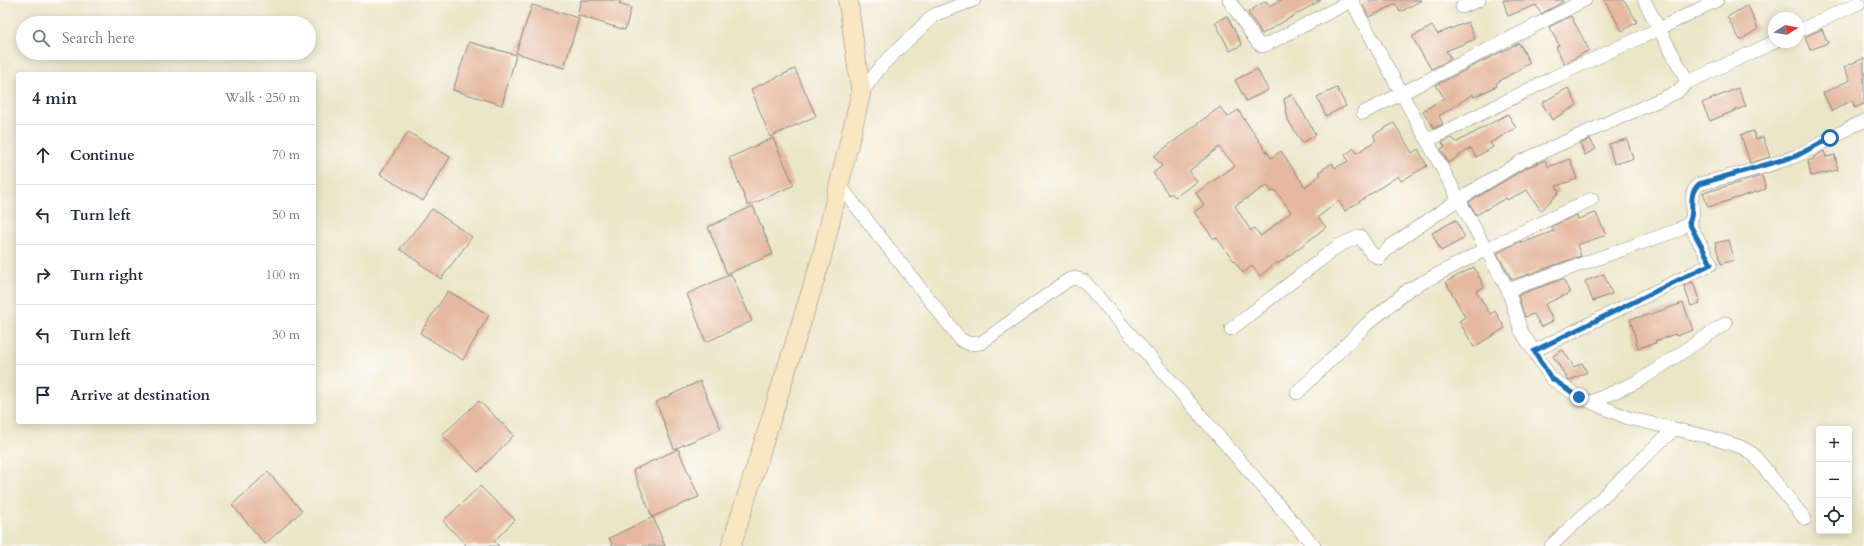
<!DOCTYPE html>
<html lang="en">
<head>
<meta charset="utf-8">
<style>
  :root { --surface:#fff; --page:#f6f6f7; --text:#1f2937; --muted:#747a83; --line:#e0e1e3 }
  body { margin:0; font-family:Cardo,serif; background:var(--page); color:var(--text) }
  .controls { position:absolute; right:12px; bottom:12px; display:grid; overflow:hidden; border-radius:4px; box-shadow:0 2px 10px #0003 }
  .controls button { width:36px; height:36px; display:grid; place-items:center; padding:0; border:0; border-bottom:1px solid var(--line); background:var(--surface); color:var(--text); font:20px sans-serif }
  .compass { position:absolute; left:1768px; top:12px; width:36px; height:36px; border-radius:50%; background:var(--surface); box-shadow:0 2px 10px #0003; rotate:79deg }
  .stop { position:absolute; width:12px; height:12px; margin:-9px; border:3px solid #1f6fb2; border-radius:50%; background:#fff }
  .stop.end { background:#1f6fb2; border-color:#fff; box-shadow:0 1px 4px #0008 }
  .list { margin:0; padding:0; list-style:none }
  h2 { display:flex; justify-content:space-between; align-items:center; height:52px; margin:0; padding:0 16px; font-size:17px }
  h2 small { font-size:13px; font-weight:400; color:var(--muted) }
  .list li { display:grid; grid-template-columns:26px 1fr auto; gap:12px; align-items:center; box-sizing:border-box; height:60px; padding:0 16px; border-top:1px solid var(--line) }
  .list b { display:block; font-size:15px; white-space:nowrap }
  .list em { font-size:13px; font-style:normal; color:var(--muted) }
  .icon { flex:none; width:22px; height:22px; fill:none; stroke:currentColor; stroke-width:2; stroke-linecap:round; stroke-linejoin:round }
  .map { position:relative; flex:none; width:1864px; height:546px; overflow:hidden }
  .search { position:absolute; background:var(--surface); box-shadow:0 2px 10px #0003; left:16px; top:16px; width:300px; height:44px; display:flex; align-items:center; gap:10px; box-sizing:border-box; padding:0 14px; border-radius:22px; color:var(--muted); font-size:15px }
  .panel { position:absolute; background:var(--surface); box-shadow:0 2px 10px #0003; left:16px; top:72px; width:300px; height:352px; border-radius:4px }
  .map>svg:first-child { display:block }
  .building { fill:#e5b9a0; fill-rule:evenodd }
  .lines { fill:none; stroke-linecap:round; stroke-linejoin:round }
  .street-casing { stroke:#878482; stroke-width:14 }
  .secondary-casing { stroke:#878482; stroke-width:20 }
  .street { stroke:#fff; stroke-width:13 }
  .secondary { stroke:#fbe6c4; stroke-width:19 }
  .route { stroke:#1f6fb2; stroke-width:5 }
</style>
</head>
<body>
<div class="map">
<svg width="1864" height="546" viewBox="0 0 1864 546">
  <rect width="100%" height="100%" fill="#fdfcf7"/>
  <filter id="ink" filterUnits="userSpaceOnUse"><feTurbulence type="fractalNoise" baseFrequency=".025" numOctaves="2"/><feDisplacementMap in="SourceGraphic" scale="8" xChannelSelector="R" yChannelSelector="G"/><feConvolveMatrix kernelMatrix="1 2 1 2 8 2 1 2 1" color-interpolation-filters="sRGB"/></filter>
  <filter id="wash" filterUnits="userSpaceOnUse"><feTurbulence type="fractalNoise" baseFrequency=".012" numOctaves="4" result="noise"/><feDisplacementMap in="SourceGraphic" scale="16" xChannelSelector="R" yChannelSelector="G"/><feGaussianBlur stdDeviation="0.9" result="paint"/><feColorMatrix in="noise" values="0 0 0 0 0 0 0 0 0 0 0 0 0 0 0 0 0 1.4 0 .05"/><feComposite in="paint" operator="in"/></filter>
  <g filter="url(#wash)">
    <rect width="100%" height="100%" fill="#ece6c9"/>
    <g id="blocks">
      <g class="building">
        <path d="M581,0H621L619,4L631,8L625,30L577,15Z"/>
        <path d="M1280,0H1321L1262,34L1248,12L1266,1L1269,6Z"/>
        <path d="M1372,0H1422L1400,12L1396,4L1369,17L1363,5Z"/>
        <path d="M1503,0H1562L1563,2L1541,14L1536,5L1508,16Z"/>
        <path d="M1604,0H1624L1637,22L1622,31Z"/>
        <path d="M532,5L579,18L564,68L516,53Z"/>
        <path d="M1748,5L1758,29L1740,40L1727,17Z"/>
        <path d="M1227,16L1242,45L1230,51L1215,22Z"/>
        <path d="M1571,16L1589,50L1564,64L1556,47L1559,45L1549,27Z"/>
        <path d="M1468,22L1475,39L1446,51L1451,59L1431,69L1412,37L1432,26L1437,34Z"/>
        <path d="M1822,29L1828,43L1810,50L1805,37Z"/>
        <path d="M469,42L516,55L502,105L453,90Z"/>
        <path d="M1519,43L1530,63L1496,83L1497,86L1474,97L1473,94L1439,116L1443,124L1434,128L1423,111L1444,98L1436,85Z"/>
        <path d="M1864,58V104L1855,108L1852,100L1832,111L1823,93L1850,80L1844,67Z"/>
        <path d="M795,69L816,116L770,137L751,89Z"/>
        <path d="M1257,69L1268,90L1246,101L1235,80Z"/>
        <path d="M1337,88L1346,106L1326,116L1317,97Z"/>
        <path d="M1568,88L1577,105L1552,120L1542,103Z"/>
        <path d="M1738,88L1746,106L1710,121L1702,103Z"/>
        <path d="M1292,94L1316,135L1302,143L1288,120L1284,99Z"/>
        <path d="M1220,107L1228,117L1238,110L1271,158L1281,151L1305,187L1321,174L1319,172L1332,163L1335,168L1348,161L1345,155L1354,148L1357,153L1376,140L1373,135L1394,123L1412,153L1418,149L1427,166L1401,181L1398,176L1345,211L1339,201L1318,217L1326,227L1290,255L1278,264L1277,262L1260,276L1252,266L1243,273L1216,237L1214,239L1194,212L1204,205L1196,193L1235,166L1219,147L1189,171L1197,182L1175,197L1171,193L1169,195L1153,173L1162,166L1154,156ZM1267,185L1272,192L1275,190L1291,212L1261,236L1254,228L1251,231L1235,206Z"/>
        <path d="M1508,114L1516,128L1490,143L1493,147L1476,157L1471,148L1448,163L1441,149L1445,147L1442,142L1452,138L1457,142Z"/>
        <path d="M1753,131L1756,139L1763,137L1770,157L1750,163L1741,135Z"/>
        <path d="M408,132L450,157L423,201L380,174Z"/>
        <path d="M773,138L794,185L748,206L729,158Z"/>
        <path d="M1590,139L1596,149L1585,155L1580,144Z"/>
        <path d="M1627,139L1633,159L1614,164L1609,144Z"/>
        <path d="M1824,151L1826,157L1835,155L1838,170L1811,176L1808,161L1814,159V157Z"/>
        <path d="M1570,159L1577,179L1556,186L1559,192L1541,211L1527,190L1507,200L1506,198L1476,215L1469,202L1526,168L1545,160L1548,167Z"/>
        <path d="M1762,176L1766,189L1708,207L1703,193Z"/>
        <path d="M753,206L773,254L727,274L708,227Z"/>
        <path d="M432,209L472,237L441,279L400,249Z"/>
        <path d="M1596,213L1606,235L1577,245L1581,256L1512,280L1497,253L1521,241L1522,243L1554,231L1551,227L1577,215L1578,219Z"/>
        <path d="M1456,220L1465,238L1441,251L1432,233Z"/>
        <path d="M1729,240L1734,260L1721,264L1715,243Z"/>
        <path d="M1474,267L1484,287L1476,291L1490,314L1495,311L1505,328L1474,347L1459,321L1465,317L1446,282Z"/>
        <path d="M731,274L752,321L706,342L687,294Z"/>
        <path d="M1604,274L1612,294L1593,301L1585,281Z"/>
        <path d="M1563,279L1570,293L1545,304L1553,321L1541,327L1534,314L1525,317L1518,295Z"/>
        <path d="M1693,282L1700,303L1691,306L1684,286Z"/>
        <path d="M448,291L489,315L463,360L420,333Z"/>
        <path d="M1683,303L1693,330L1676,336L1675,334L1655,341L1656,343L1638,348L1630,319L1648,315Z"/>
        <path d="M1563,350L1574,367L1582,363L1587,372L1569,381L1568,380L1553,356Z"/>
        <path d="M700,381L721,429L674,449L656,402Z"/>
        <path d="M479,401L514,435L478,472L442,435Z"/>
        <path d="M678,449L699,497L652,517L633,470Z"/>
        <path d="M268,472L302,511L265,544L232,505Z"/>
        <path d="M480,486L515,520L494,541L499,546H467L443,521Z"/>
        <path d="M653,517L665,546H613L609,538Z"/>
      </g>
    </g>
  </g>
  <g filter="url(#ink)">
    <use href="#blocks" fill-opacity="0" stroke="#878482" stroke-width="1"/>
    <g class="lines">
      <defs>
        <g id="street">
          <path d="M1229,0L1257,42L1262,46L1268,44L1353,0"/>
          <path d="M1351,0L1508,290L1678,230C1681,228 1686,225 1689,223C1699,212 1684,198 1699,184C1731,176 1765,168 1796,156C1820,146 1840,131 1864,121"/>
          <path d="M1644,0L1659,29L1717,0"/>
          <path d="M1462,7L1479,0"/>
          <path d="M1798,31L1859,3"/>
          <path d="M861,93L883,64L934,15L974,0"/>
          <path d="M1363,113L1585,0"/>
          <path d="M1427,141L1552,78L1659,29L1684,75L1686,83"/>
          <path d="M840,186L961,340L970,344L981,343L1068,280L1075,278L1084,281L1314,546"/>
          <path d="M1508,290L1521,331L1551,378L1579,397L1628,418L1709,437L1741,447L1753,454L1805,519"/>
          <path d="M1231,329L1338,246L1360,236L1371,253L1379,258L1392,245L1459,199L1522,161L1677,92L1686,83L1774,42"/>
          <path d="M1534,351L1711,264L1689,223"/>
          <path d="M1297,393L1367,324L1408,290L1486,249L1592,199"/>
          <path d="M1591,402L1639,381L1726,323"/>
          <path d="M1551,546L1674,429"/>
        </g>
        <path id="secondary" d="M731,546L821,260L861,93L848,0"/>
      </defs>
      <use href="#street" class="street-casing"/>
      <use href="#secondary" class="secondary-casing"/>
      <use href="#street" class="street"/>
      <use href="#secondary" class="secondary"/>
    </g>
  </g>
  <g class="lines" filter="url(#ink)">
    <path class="route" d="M1579,397L1551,378L1534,351L1711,264L1689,223C1696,210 1686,196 1699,184L1796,156L1830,138"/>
  </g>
</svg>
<div class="controls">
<button>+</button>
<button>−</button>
<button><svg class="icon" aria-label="locate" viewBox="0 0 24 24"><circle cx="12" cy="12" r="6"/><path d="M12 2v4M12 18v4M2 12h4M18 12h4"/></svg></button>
</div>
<svg class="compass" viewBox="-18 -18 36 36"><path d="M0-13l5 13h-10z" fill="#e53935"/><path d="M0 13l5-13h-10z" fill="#747a83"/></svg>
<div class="stop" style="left:1830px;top:138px"></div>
<div class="stop end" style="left:1579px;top:397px"></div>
<div class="search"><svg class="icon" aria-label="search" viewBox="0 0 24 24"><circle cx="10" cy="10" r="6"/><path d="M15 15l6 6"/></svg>Search here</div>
<section class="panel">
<h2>4 min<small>Walk · 250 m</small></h2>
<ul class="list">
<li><svg class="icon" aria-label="ahead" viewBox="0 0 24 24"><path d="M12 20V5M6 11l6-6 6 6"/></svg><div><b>Continue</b></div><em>70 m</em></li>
<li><svg class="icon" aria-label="left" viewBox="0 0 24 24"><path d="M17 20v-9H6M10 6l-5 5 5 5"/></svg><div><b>Turn left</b></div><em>50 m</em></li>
<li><svg class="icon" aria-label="right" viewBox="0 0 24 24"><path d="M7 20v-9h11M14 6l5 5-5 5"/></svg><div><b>Turn right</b></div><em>100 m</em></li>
<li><svg class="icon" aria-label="left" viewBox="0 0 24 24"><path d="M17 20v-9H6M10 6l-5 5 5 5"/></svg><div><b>Turn left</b></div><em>30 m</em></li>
<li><svg class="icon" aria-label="arrive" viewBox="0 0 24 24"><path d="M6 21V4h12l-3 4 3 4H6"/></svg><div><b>Arrive at destination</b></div></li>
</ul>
</section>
</div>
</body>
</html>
